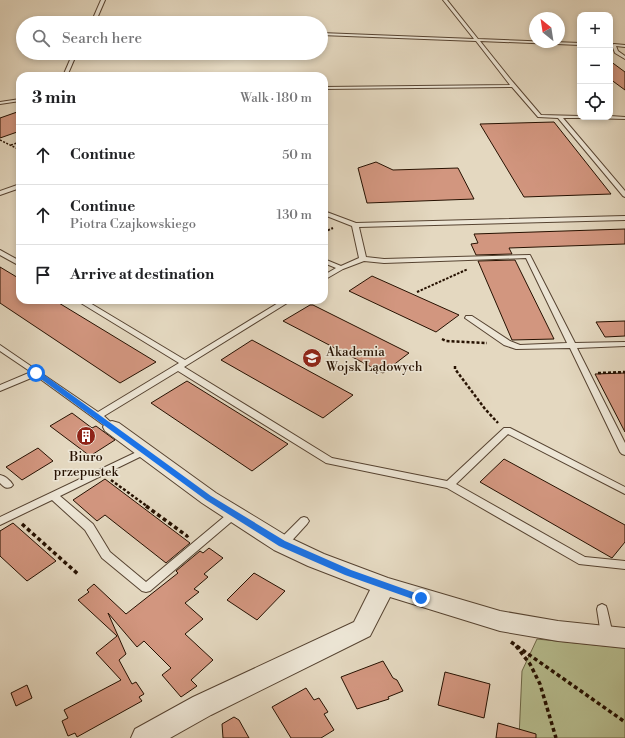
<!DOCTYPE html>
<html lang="en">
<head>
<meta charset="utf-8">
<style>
  :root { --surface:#fff; --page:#f2f2f2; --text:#202124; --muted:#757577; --line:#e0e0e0 }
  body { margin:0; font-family:"Libre Bodoni",serif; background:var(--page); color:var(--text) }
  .controls { position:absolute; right:12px; top:12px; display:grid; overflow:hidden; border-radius:8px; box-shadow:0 2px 6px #0003 }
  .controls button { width:36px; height:36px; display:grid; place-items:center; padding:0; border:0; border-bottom:1px solid var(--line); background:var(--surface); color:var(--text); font:20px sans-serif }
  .compass { position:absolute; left:529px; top:12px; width:36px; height:36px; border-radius:50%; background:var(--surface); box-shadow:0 2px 6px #0003; rotate:330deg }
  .stop { position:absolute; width:12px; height:12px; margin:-9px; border:3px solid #1a73e8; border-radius:50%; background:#fff }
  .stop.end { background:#1a73e8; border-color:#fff; box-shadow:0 1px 4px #0008 }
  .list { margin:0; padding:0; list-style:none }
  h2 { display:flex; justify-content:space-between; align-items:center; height:52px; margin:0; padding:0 16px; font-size:17px }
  h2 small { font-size:13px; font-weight:400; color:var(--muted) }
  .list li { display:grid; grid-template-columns:26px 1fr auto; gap:12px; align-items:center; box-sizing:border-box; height:60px; padding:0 16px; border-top:1px solid var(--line) }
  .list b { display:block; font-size:15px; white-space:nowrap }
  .list p { margin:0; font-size:13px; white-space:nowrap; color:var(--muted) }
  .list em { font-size:13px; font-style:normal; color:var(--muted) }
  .icon { flex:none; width:22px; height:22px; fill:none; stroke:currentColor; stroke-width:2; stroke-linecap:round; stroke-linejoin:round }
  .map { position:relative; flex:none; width:625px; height:738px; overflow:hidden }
  .search { position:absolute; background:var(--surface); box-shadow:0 2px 6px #0003; left:16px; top:16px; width:312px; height:44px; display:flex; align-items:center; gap:10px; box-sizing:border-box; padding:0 14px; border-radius:22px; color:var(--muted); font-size:15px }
  .panel { position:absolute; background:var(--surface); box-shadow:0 2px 6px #0003; left:16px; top:72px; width:312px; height:232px; border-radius:12px }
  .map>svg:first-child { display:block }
  .green { fill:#b7be90; stroke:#6e6848 }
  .building { fill:#d2967f; stroke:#261101 }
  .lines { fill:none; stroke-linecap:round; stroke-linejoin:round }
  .lane-casing { stroke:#564331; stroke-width:2 }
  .street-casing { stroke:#564331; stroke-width:2 }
  .path-far3 { stroke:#261101; stroke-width:1.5; stroke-dasharray:2 1.5; stroke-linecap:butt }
  .path-far2 { stroke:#261101; stroke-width:2; stroke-dasharray:2.5 1.5; stroke-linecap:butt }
  .path-far1 { stroke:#261101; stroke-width:2.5; stroke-dasharray:3 2; stroke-linecap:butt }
  .path { stroke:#261101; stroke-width:3.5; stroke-dasharray:4 3; stroke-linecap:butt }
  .lane { fill:#ede6d6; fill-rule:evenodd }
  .street { fill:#ede6d6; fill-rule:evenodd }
  .route { fill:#1a73e8 }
  .labels { text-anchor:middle; stroke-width:3; stroke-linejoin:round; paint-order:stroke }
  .poi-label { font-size:13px; fill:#261101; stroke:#ede6d6; text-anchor:start }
</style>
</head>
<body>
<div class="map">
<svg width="625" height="738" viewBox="0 0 625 738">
  <rect width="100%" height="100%" fill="#e4d8c0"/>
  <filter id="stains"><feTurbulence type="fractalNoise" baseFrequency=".005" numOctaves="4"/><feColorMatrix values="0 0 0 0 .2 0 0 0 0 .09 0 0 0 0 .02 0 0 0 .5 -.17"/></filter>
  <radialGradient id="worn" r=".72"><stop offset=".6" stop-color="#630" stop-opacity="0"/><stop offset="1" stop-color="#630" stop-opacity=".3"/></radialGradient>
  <path class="green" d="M537,639L625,648V738H519L522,671Z"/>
  <g class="building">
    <path d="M610,61L625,72V90L610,79Z"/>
    <path d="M20,111V131L0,138V118Z"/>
    <path d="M554,122L611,194L524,197L480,124Z"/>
    <path d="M376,162L393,170L458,168L474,199L367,203L358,168Z"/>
    <path d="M625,229V244L509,248L512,254L476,255L471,244L478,243L474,234Z"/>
    <path d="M515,260L554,339L512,340L478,261Z"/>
    <path d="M0,267L20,279V300H54L156,362L120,383L0,303Z"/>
    <path d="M372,276L459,315L436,332L349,291Z"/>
    <path d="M310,305H313L409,353L383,373L283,321Z"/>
    <path d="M625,321V336L605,337L596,322Z"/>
    <path d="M252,340L353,395L323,418L221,360Z"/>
    <path d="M625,373V432L595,374Z"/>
    <path d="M187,381L288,444L252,471L151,403Z"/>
    <path d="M72,413L92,428L96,426L115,440L90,456L50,426Z"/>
    <path d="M38,448L53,461L22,480L6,467Z"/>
    <path d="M504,459L625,525V542L612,558L480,482Z"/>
    <path d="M105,479L190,543L166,563L105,515L97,521L73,500Z"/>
    <path d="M13,523L56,561L27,581L0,556V531Z"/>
    <path d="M209,548L223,558L204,574L208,577L194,589L199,592L185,603L203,619L185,634L213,660L191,680L197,686L181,697L162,675L171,668L144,641L137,647L108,613L126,654L119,660L132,684L136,682L144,694L139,697L142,701L77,737L75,733L68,736L62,721L68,718L64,710L121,680L96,653L117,636L78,600L89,592L87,590L94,584L126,614L178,573L176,571L200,551L203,553Z"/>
    <path d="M254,573L285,591L257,620L227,600Z"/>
    <path d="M383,661L393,678L397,680L403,691L388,697L389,699L357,709L341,677Z"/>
    <path d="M445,672L490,684L484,718L438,705Z"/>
    <path d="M27,685L32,698L16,706L11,693Z"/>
    <path d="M306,688L314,700L319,698L328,712L324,714L334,730L321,738H291L272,707Z"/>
    <path d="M234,717L239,720L249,738H223L222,724Z"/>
    <path d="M498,723L536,734V738H496Z"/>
  </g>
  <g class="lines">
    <defs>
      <g id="lane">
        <path d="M101,0H105L95,23H91Z"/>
        <path d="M443,0H447L478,39L580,43V45L480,41L512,81L541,115L580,116V117H582L580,118H563L625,191V197L623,196L558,118L538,117L512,87L324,89V87L510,85L476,41L321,35V33L474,39Z"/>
        <path d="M614,44L625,45V47L616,46L618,51L625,56V59L615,53L612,45Z"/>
        <path d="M73,53H77L67,76H63Z"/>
        <path d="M20,99V101L0,104V102Z"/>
        <path d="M610,116L625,117V119L588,118L586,117Z"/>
        <path d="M20,184V188L0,195V191Z"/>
        <path d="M324,211L356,223L625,216V220L359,227L366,257L384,259L530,255L575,343L625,342V346L577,348L625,443V455L622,454L620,452L570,348L516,349L504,345L465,318L466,316H472L510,341L520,345L567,343L526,258L384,263L364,261L343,269L324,280V275L336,268L324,263V259L341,266L359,258L352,226L324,215Z"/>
        <path d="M0,250L20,261V266L0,255Z"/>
        <path d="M76,300H85L185,360L283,300H292L184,367L332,458L447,481L504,428H510L625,487V494L508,434L456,484L585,557L625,561V569L579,564L447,488L326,463L178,371L104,416L116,427L115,429H109L36,376L0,391V385L31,372L0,351V345L98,412L179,363Z"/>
        <path d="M145,448L148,449L150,451L148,453L60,496L93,524L110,552L146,582L231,511L234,510L237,511L239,514L237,517L150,591L146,592L142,591L102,558L85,530L52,500L0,525V517Z"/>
        <path d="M0,475C5,476 10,480 13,485L11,487C6,489 4,487 0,483Z"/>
        <path d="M304,517L307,518L309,521L307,524L286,547L282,548L278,547L277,544L278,541L301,518Z"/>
        <path d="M602,604L606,606L607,609L613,635L611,638L607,640L603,638L601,635L597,609L598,606Z"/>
      </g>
      <path id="street" d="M112,421L119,423L216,493L290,538L324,554L388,578L500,611L558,621L625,628V648L558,641L500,631L390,597L370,636L211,715L170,738H131L135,729L193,697L354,622L370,590L308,566L274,550L202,503L105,431L103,427L105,423Z"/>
    </defs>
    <use href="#lane" class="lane-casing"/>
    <use href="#street" class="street-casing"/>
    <g class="path-far3">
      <path d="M0,140L20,150"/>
      <path d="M11,145L20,142"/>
    </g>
    <g class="path-far2">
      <path d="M324,232L333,228"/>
      <path d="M417,292L468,269"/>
    </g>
    <g class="path-far1">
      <path d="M442,339L446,341L487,343"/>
      <path d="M455,366V369L485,409L498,423"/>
      <path d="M598,373L625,372"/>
      <path d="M111,480L148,507"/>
    </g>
    <g class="path">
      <path d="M146,506L187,536L188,535"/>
      <path d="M22,524L79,575"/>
      <path d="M511,642L625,722"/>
      <path d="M516,646L530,664L540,684L556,738"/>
    </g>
    <use href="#lane" class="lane"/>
    <use href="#street" class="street"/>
  </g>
  <path class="route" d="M34,371H39L211,496L285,541L351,570L424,596L426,598L424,601L421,602L345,575L279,546L206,500L34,374Z"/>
  <defs>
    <symbol id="university-disc" viewBox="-11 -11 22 22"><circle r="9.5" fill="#8f2418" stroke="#ede6d6"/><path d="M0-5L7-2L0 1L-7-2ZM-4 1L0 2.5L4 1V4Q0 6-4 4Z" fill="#fff"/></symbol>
    <symbol id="building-disc" viewBox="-11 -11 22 22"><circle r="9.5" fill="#8f2418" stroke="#ede6d6"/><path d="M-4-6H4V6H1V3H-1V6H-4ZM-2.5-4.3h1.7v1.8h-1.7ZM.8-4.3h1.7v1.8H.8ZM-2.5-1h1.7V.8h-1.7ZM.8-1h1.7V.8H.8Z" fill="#fff"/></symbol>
  </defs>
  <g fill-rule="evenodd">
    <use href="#university-disc" x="301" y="347" width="22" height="22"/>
    <use href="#building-disc" x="75" y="425" width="22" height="22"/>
  </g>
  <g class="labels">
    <g class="poi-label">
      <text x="326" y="356">Akademia<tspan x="326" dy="15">Wojsk Lądowych</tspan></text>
      <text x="86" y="461" text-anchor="middle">Biuro<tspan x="86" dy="15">przepustek</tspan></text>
    </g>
  </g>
  <rect width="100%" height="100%" filter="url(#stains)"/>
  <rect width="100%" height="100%" fill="url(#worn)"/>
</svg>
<div class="controls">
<button>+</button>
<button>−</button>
<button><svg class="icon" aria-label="locate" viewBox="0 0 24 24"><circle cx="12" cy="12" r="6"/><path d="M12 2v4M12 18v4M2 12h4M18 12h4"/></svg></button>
</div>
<svg class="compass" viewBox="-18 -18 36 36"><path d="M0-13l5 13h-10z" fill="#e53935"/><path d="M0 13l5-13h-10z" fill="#757577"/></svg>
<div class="stop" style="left:36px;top:373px"></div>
<div class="stop end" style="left:421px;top:598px"></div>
<div class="search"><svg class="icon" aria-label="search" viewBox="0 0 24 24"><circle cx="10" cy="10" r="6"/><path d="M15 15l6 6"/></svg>Search here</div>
<section class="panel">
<h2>3 min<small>Walk · 180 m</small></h2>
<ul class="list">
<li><svg class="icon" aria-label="ahead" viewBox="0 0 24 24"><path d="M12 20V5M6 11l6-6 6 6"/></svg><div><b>Continue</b></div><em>50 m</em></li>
<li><svg class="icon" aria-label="ahead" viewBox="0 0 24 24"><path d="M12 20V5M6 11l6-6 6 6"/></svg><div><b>Continue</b><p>Piotra Czajkowskiego</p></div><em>130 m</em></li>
<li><svg class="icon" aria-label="arrive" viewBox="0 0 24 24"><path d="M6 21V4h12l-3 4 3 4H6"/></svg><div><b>Arrive at destination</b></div></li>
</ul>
</section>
</div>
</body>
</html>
